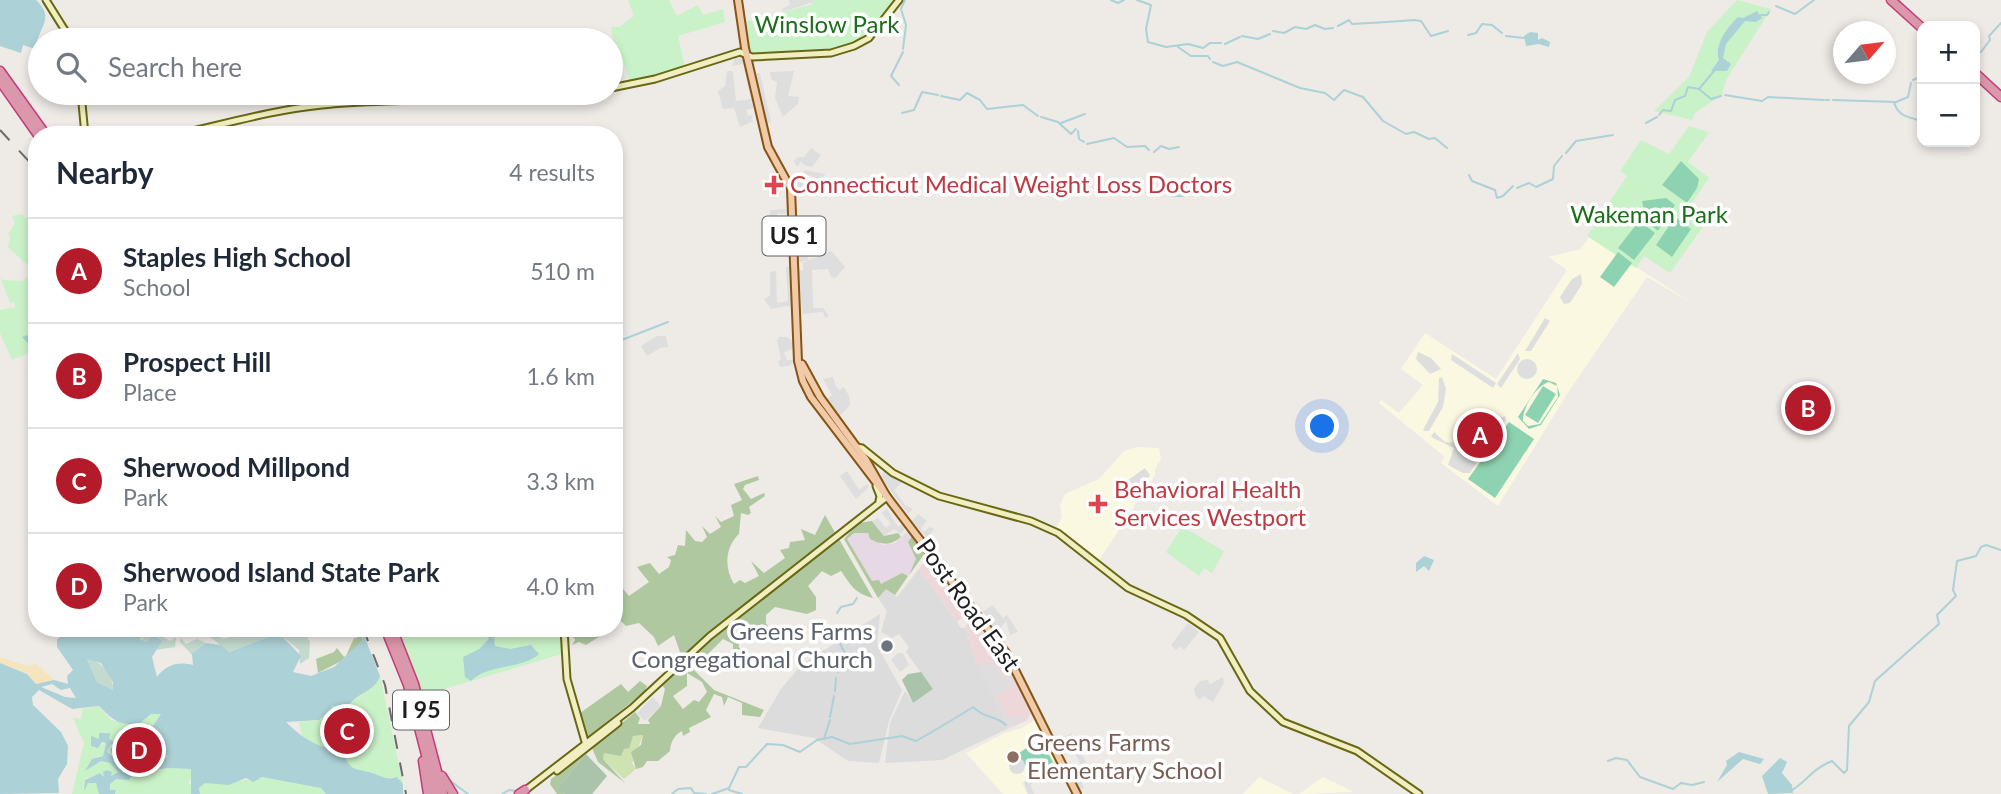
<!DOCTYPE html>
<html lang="en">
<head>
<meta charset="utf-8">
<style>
  :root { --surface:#fff; --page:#f2f2f3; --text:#1f2937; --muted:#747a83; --line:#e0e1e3; --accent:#b31a2a }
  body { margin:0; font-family:Lato,sans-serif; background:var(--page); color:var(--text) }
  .controls { position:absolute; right:21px; top:21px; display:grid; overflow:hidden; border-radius:14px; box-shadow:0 4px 10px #0003 }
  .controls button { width:63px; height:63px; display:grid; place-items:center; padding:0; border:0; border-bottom:2px solid var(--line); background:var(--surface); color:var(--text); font:35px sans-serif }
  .compass { position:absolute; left:1833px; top:21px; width:63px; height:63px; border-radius:50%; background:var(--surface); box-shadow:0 4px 10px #0003; rotate:62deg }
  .you { position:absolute; left:1323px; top:427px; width:24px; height:24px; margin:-18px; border:5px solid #fff; border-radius:50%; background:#1a73e8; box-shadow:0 0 0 10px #1a73e833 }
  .badge { display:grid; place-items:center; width:46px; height:46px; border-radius:50%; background:var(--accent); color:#fff; font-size:23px; font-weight:700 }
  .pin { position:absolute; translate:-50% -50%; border:4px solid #fff; box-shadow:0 2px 7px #0006 }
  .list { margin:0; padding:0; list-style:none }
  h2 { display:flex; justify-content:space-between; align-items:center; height:91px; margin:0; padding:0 28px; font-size:30px }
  h2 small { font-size:23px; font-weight:400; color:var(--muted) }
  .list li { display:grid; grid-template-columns:46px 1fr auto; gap:21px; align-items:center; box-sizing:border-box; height:105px; padding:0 28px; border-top:2px solid var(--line) }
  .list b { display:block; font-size:26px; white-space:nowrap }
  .list p { margin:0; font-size:23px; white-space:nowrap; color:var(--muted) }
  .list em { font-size:23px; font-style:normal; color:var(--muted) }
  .icon { flex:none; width:38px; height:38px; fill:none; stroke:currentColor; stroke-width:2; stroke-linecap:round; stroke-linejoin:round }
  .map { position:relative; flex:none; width:2001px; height:794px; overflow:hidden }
  .search { position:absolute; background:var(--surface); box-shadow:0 4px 10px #0003; left:28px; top:28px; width:595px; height:77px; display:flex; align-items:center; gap:18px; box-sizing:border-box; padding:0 24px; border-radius:38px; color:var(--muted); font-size:26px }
  .panel { position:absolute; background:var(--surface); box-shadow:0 4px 10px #0003; left:28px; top:126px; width:595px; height:511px; border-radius:28px }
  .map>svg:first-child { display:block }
  .residential { fill:#dcdcdc }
  .commercial { fill:#edd7d9 }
  .industrial { fill:#e6d9e5 }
  .education { fill:#fbf8e2 }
  .grass { fill:#cfe2b2 }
  .forest { fill:#b0c8a0; fill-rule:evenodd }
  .wetland { fill:#c5dace }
  .sand { fill:#f6e4bc }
  .cemetery { fill:#aac4ab }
  .park { fill:#caf2c8 }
  .pitch { fill:#8ed3b1; fill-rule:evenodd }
  .parking { fill:#dedede }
  .water { fill:#acd1d6; fill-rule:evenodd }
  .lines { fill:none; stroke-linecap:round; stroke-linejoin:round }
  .stream { stroke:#acd1d6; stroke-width:2 }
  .secondary-casing { stroke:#686813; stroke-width:9 }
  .primary-casing { stroke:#865413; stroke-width:10 }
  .highway-casing { stroke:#c43b78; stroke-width:11 }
  .secondary { stroke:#f1efc1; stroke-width:5 }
  .primary { stroke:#f0caa9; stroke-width:6 }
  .highway { stroke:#db97ab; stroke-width:8 }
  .rail { stroke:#6c6c6c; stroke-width:2; stroke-dasharray:14 14; stroke-linecap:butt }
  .health-dot { fill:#e0444e; stroke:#fff; stroke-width:2.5 }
  .worship-dot { fill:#6b7280; stroke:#fff; stroke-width:2.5 }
  .education-dot { fill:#8d6e63; stroke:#fff; stroke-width:2.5 }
  .labels { text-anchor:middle; stroke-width:7; stroke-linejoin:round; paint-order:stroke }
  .shield { fill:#fff; stroke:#626262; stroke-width:2 }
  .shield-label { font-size:23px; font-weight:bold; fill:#1e1e1e }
  .park-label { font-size:24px; fill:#1c6f1a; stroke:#fff }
  .health-label { font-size:24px; fill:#be3a42; stroke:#fff; text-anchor:start }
  .street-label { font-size:24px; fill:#1e1e1e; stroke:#fff }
  .worship-label { font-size:24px; fill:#5b616d; stroke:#fff; text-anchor:end }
  .education-label { font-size:24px; fill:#785e54; stroke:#fff; text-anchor:start }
</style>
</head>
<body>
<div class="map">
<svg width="2001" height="794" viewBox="0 0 2001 794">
  <rect width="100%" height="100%" fill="#eeeae6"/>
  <g class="residential">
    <path d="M919,569L961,628H965L976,661L1009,728L942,760L885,763L890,723L905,691L913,703L933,689L906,652L909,647L899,634L892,638L881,632L887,611L878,598L886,588L897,597Z"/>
    <path d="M880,614L877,646L902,690L889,721L879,763L848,761L814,738L758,728L781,689L801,665Z"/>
  </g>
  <g class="commercial">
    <path d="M929,555L971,610L957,622L919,569Z"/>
    <path d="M973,612L1008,660L1033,710L1026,721L1009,728L976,661L965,628Z"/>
  </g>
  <path class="industrial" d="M907,532L913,538L909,543L916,559L913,570L906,578L881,584L872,582L847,539L854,533H868L883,545L895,543Z"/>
  <g class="education">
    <path d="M1589,237L1694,304L1647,277L1569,391L1498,506L1441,463L1445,457L1379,403L1381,400L1399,413L1423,385L1401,369L1425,333L1496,379L1567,270L1548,257L1581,249Z"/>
    <path d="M1137,447L1159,448L1161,459L1155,469V475L1098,562L1055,530L1062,517L1060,505L1065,494L1099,479L1124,451Z"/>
    <path d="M1036,719L1057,760L1022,783L1027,794H1003L966,753L1005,733L1022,728Z"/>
    <path d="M1259,777L1293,794H1243Z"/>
    <path d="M1323,777L1354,792L1299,794Z"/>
  </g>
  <path class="grass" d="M643,735L632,763L636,769L624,779L603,759L604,752L624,748L633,736Z"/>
  <g class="forest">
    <path d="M758,476L759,480L745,485L743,489L751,499L764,493L765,496L749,507L751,513L748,515L741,513L739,534C725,547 724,568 734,584L740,580L745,583L759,576L751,561L764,573L785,558L780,550L789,548L790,542L805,540L801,529L815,535L825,515L836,534L670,665L663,667L680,652L674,635L658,646L654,637L639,623L626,626L618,618L614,627V578L629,596L649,582L637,567L650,563L659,574L669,567L671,560L667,557L675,555L678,545L685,546L686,530L695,541L702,542L707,537L702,526L710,534L721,527L715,516L721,522L734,516L731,505L742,500L734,484Z"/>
    <path d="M872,521L884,536L898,533L901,537C891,546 882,545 870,539L868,533H854L847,539L872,581L879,580L881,584L902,573L908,576L895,595L886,589L878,598L844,539L858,523Z"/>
    <path d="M913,535L925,553L909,575L916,559L908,542Z"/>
    <path d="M839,539L873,598C854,593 851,585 841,571L831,576L822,571L808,586L816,597V610L807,614L775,607L766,615V623L769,628L796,631L798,638L755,630V637L751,639L743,633L738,636L739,648L746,649L745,653L733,655V644L723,639L693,669L714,690L764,710L760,717L742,715V703L728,697L724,706L722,697L714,694L706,710L711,717L689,728L690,732L683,736L682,731C675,734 670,743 670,751L658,761H647L643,767L636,769L631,752L641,745L643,735L633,736L629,748L624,749L621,756L604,753L603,759L625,783L598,762L592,748L635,712L640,718L638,724H650L648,720L661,706L665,689L662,685L715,636ZM687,673L702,682L707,692L699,702L694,700L683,709L673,696L687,686Z"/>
    <path d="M355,628H358L363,640L347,658L318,673L316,659L334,652L337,648L344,657L346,656L354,638H357Z"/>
    <path d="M567,628H613L586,645L579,642L572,645L575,640Z"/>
    <path d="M640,681L647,686L645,691L587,738L580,713L621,684L628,692Z"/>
    <path d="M586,754L558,788L565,794H557L550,784L551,779Z"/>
  </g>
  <g class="wetland">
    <path d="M150,628H169L162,636L170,641L176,637L175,647L155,650L159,637L154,634L146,642L140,640L148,635Z"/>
    <path d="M235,628H292L298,632L297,628H307L305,633L310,642L309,658L300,664L299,650L279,633L229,652L210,637L215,633L223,639L228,638Z"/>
    <path d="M181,638L186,644L197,639L206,643L192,655L180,642Z"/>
    <path d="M87,659C101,660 114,676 113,690L97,682Z"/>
  </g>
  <path class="sand" d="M0,657L27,666L36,664L54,680L36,684L27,673L0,663Z"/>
  <g class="cemetery">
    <path d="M921,672L933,689L913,703L902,680L908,674Z"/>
    <path d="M586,754L607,776L592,794H565L557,789Z"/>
  </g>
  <g class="park">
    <path d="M628,0H669L677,16L698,5L703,15L723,9L725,22L678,36L685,67L631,85L620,52L615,50L611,27H619L634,16Z"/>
    <path d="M813,0H896C850,61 831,49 762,55L749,52L745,22L811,5Z"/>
    <path d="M1737,0L1771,9L1726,80L1722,95L1695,113L1692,120L1654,111L1689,77L1707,32Z"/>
    <path d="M1689,126L1709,132L1688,162L1709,178L1689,207L1707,221L1670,273L1644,256L1636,268L1587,236L1627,176L1620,171L1641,140L1669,154Z"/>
    <path d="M22,214L25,218L37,217V350L12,360L0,333V310L15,307L14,302L10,303L0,277L3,280L22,281L35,272L8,247L10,236L8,234L15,223L12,216Z"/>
    <path d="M1182,527L1224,551L1212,573L1204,568L1199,576L1166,552Z"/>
    <path d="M396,628H564L565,653L421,696Z"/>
    <path d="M380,676L403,784L393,777L383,779L352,769L339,749H322L302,736L299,722L319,720L332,706L346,707C356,697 375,688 380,676Z"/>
    <path d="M99,706L111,720L133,725L151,714H161L150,730L133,736L136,739L133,741L151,752L160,750L162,755L169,756L148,765L125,766L107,752L111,744L114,746L110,749L112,754L118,751L127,753L126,740L116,743L109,739L108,733H100V739L90,740L95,748L106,742L103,756H98L85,771L101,761L110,763L118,771L110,777L112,772L106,771L103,777L101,773L85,779L83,790L88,783L96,782L99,794H72L84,743L73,718L81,719L82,709Z"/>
    <path d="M168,768L191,769L192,778L188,783L193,787L191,794H115L117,791H110V782L117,779Z"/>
    <path d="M270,777L321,788L326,794H200L199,788L205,782C224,787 238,777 255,781L257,778Z"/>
  </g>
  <g class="pitch">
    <path d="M1681,161L1699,179L1697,188L1687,203L1662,185Z"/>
    <path d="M1666,198L1675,205L1658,231L1646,222L1642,201Z"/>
    <path d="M1675,217L1691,229L1672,257L1656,245Z"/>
    <path d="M1639,221L1655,233L1634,260L1618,248Z"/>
    <path d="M1618,252L1632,263L1614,287L1600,277Z"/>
    <path d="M1543,379L1556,383L1560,395L1541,425L1529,429L1518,417ZM1549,382L1557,386L1558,397L1540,424L1528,426L1523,421C1522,408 1537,385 1549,382Z"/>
    <path d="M1543,386L1556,394L1538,423L1525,415Z"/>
    <path d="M1509,422L1534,439L1495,498L1468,479Z"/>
    <path d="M1040,738L1053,762L1044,768L1028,770L1018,754Z"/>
  </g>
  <g class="parking">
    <path d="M789,0H813V2L783,12L782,9L790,5Z"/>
    <path d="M735,58L744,59L754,101L748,103H752L754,108L746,110L748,116L753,115L751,120L754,121L740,127L734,108L723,109L718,91L725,86L727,71H733L736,101L751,99L743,64L732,66Z"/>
    <path d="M794,71L788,96L799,97L798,104L783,117L775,98L777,82L771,79L770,72Z"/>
    <path d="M754,73H760L771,122L766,124Z"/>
    <path d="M811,148L821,155L812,167L804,165L801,161L797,167L794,161L798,157H804Z"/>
    <path d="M804,170L825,174L817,194L797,187V182L811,184L812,176L803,174Z"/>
    <path d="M789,209L790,215L777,213V218L781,219L780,226L790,225L791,239H788L787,233H771L770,210Z"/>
    <path d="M803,217L812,229L801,234L802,247L808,245V260L817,257V244L822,243V254L831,251L845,267L835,278L831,277L828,269L812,270L813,308H823L829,316L825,318L823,312L802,314L799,270H803V263L807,261L799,262L797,220Z"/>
    <path d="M791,244V254L763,255L765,246Z"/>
    <path d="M786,267H792L793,305L771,309L764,299L770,296V272L776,271L777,303L788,301Z"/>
    <path d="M1581,274L1582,284L1570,303L1564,304L1560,297L1572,279Z"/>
    <path d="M1545,318L1550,321L1531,351H1525Z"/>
    <path d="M657,336H666L668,347L660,348L647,356L641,346Z"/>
    <path d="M779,337H787L794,342L795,348L784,352L787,360H796L789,366L780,367L778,362L781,359L777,340Z"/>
    <path d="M1418,352L1431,358L1441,369L1430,374L1416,359Z"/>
    <path d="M1518,353L1520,359L1501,388L1497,384Z"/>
    <path d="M1452,354L1496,383L1493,388L1451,360Z"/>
    <circle cx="1527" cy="369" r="10"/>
    <path d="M833,377L836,387L840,390L844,387L849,396L850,405L838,418L829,406L827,399L832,395L823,379Z"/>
    <path d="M1442,377L1446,389L1443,407L1429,431H1425L1423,430L1438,402L1439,378Z"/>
    <path d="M1505,416L1506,420L1498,427L1470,473H1463L1448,465L1454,448L1431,437L1434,432L1445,442L1459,443L1476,455L1499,418Z"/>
    <path d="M1145,468L1150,475L1146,482L1129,491L1123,488L1124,483Z"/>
    <path d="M884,470L903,481L894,490L905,505L913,509L908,514L881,477Z"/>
    <path d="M847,471L859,490L867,484L869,487L856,499L840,476Z"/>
    <path d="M887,509L898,527L903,524L905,528L901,534L894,529L884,536L872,521L878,518L886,528L891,524L882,513Z"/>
    <path d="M918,514L927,521L921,528L924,532L929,527L934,529L927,538L912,521Z"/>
    <path d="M975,599L984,611L992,605L1003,618L1007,615L1018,632L1010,635L1006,621L997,632Z"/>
    <path d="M1188,623L1199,632L1184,650L1180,646L1176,650L1171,645Z"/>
    <path d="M898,653H903L909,665L900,672L891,660Z"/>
    <path d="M995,663L1003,679L1013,674L1016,679L1010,688L995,695L1005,712L1010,719L1027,714L1009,727L978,665Z"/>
    <path d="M1223,677L1224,683L1213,702L1203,696L1200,700L1195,695L1194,689L1200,681L1208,680L1210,684Z"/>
    <path d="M653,697L661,706L645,721L637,713Z"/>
    <path d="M1071,733L1087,764L1083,769L1088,767L1090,771L1081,780L1084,788L1081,790L1075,778L1083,769L1073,749L1063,753L1058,744Z"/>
    <circle cx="1017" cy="766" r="8"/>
    <path d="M1055,763L1059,775L1052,770L1030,785L1034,794H1028L1024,782Z"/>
  </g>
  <g class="water">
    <path d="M0,0H36C56,18 38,28 35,49L23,45L21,53L0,46Z"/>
    <path d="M1757,11L1762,18L1756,22L1745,21L1726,44L1723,58L1731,64L1727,71H1711L1719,60C1714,44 1727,28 1738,17L1743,18Z"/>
    <path d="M1530,32L1538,33V40L1542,38L1550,42L1549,47L1539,44L1526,46L1524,36Z"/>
    <path d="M1189,181L1195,187L1184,197H1171L1170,190L1185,187Z"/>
    <path d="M32,326L37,327V347L32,348L22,337L34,333Z"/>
    <path d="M1424,556L1434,560L1429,571L1424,566L1416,572V563Z"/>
    <path d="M68,628H150L148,635L139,639L146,642L154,634L162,641L152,657L157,677C166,665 177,661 193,665L192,654L206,643L221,645L229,652L279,633L301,656L293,672L311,676L334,667L363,640L361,628L380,676C375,691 359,692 350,704L333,706L319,720L286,722C300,736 320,751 341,749C353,775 352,766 375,774C385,778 387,780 397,777L403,784V794H326L321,788L262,777L253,782L246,778L229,785L205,783L199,788L200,794H191V769L168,768L134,773L129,780L116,779L110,784V790H116L115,794H99L96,783H88L84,791L85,780L100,773L104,777L103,772L107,770L112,772L111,776L118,772L110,763L101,761L85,771L92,759L103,756L106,743L102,742L98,748L91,746V736L99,739V733H110L109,739L116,743L126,741L127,753L118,751L112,754L110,749L114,746L111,744L107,752L125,766L149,765L169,756L162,755L160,751L151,752L147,747L133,743L136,739L132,736L150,730L161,714H151L140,723C120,727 113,720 99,706L72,709L39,690L32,697L33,705L61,732L68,746L67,764L58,779L59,793L0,794V663L27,674L36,684L54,680L68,684L67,676L73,670L57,647V640ZM87,659L101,663L113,682V690L97,682ZM52,684L61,690L70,688L76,698L65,697L41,687Z"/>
    <path d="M471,628H493L495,646L510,649L531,645L539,654C523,669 487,664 471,681L465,677L463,657L479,649L489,639L486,632Z"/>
    <path d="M1739,752L1764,759L1760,764L1743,759L1717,782L1727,765L1726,761Z"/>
    <path d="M1780,758L1787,762L1782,773L1792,785L1793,793L1768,794L1762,776Z"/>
  </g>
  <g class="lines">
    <g class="stream">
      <path d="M1111,0L1118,3L1124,0"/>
      <path d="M1137,0L1151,5L1146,29L1148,42L1166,47L1188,44L1203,48L1210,43H1221"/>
      <path d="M1776,6L1795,14L1814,0"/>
      <path d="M1761,15H1767L1769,12"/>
      <path d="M1338,26L1349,20L1352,24C1373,23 1392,22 1414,20L1421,21L1431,36L1448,31"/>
      <path d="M1273,31L1284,33L1295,27L1306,29L1315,25L1325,29L1333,28"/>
      <path d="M1468,35L1476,33L1482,24L1492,25L1502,33"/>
      <path d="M1242,36L1258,39L1270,34"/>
      <path d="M1506,36L1524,38"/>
      <path d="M1225,44L1240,37"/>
      <path d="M1178,47L1191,56H1208L1210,59"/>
      <path d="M903,49L906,25L901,9L905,0"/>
      <path d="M1975,52H1981L1990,40L1989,36L2001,23"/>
      <path d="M1213,62L1223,66L1237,62L1300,88L1325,93L1334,100L1344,90L1363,97L1383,121L1406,134L1414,132L1429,139L1435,138L1447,148"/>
      <path d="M1913,80L1922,76"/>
      <path d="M899,85L891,76L903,52"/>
      <path d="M1699,89L1714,71"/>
      <path d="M1725,95L1762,101L1768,97L1824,100"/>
      <path d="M941,96L960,100L967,93L980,100L987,109L1023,105L1038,116"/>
      <path d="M1826,100H1829"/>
      <path d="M1833,100L1896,102L1908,97L1911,83"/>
      <path d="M1894,102C1898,117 1909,117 1922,121"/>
      <path d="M902,113L914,110L922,92L938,95"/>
      <path d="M1659,115L1663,110L1671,111L1675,100L1685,96L1688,87L1699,89L1711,99L1721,96"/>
      <path d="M1041,117L1058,122L1071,134L1076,129"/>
      <path d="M1061,123L1085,114"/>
      <path d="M1646,123L1657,117"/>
      <path d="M1078,131L1079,139L1084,142"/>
      <path d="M1087,144L1114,138L1127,147L1145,146L1149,150"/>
      <path d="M1154,152L1161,146L1169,149L1179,147"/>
      <path d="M1566,153L1576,141L1613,135"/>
      <path d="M1469,175L1472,181L1495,190L1497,198L1503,196L1513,186"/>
      <path d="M1517,188L1529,183L1536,187L1553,179L1554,166L1562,156"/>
      <path d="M614,343L668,322"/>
      <path d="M31,366H34"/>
      <path d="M837,613L841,607L853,604L857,598"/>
      <path d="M832,627L835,636"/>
      <path d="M839,642L845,653L843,659"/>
      <path d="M838,672L841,664"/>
      <path d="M835,691L836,678"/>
      <path d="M830,717L834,696"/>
      <path d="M824,739L830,720"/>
      <path d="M1608,761L1616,758L1627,760L1640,777L1673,789L1681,783L1692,785L1704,782"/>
      <path d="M445,777L468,794"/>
      <path d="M729,790L742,794"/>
      <path d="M1791,791C1808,780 1812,769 1832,761L1844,773L1847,770L1849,726L1869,702L1875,681L1939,624L1937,615L1956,596L1953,590L1957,561L1976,556L1981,547L1986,545L2001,550"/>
      <path d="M502,794L509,790L517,791"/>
      <path d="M672,794L678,789L691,788L694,793L706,794"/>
      <path d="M712,794L729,788L739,767H746L767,744L783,745L800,752L817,740L832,737L850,744L902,736L916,741C934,731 954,719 973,707C988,721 992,713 1006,725"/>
    </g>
    <defs>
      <g id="secondary">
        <path d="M46,0L71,40"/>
        <path d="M611,88L655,79L740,52L752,57L831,53L854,46L869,38L899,0"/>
        <path d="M81,93L85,135"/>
        <path d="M175,135C225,124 272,110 322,105C374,99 426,103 478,93"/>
        <path d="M857,447L862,448L893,473L939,496L1031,521L1058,533L1128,588L1186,615L1220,638L1250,691L1283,722L1357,751L1419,794"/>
        <path d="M876,486L880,496L879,501"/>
        <path d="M564,628L567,679L586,745"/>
        <path d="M557,771L618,723"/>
        <path d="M523,792L632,708L710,636L887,497"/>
      </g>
      <g id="primary">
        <path d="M738,0L745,48L768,147L791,189L798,361L803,381L811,397L1007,654L1077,794"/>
        <path d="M802,364L820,397L866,460L887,497"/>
      </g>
      <g id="highway">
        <path d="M1891,0L1922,28"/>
        <path d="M0,71L46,135"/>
        <path d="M1975,73L2001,97"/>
        <path d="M0,81L38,135"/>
        <path d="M385,628L408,685L436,794"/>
        <path d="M392,628L414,684L443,794"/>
        <path d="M423,761L428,794"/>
        <path d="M442,776L453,794"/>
        <path d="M519,794L525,790"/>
      </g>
    </defs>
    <use href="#secondary" class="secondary-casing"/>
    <use href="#primary" class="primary-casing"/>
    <use href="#highway" class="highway-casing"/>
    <use href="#secondary" class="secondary"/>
    <use href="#primary" class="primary"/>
    <use href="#highway" class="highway"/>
    <g class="rail">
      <path d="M0,130L37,170"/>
      <path d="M363,628L385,685L406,794"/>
    </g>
  </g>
  <g class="health-dot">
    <path d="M770.5 174.5h7v7h7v7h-7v7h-7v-7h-7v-7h7z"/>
    <path d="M1094.5 493.5h7v7h7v7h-7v7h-7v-7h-7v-7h7z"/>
  </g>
  <circle class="worship-dot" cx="887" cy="646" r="7"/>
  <circle class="education-dot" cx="1013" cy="757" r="7"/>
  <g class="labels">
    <g class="shield">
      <rect x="762.5" y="216.5" width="63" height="39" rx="5"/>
      <rect x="393" y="690.5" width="56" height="39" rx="5"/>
    </g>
    <g class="shield-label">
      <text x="794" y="244">US 1</text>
      <text x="421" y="718">I 95</text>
    </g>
    <g class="park-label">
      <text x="827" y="33">Winslow Park</text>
      <text x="1649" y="223">Wakeman Park</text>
    </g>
    <g class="health-label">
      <text x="790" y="193">Connecticut Medical Weight Loss Doctors</text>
      <text x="1114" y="498">Behavioral Health<tspan x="1114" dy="28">Services Westport</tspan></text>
    </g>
    <g class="street-label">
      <text transform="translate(968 605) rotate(54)" y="8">Post Road East</text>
    </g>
    <g class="worship-label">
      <text x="873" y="640">Greens Farms<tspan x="873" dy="28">Congregational Church</tspan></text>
    </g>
    <g class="education-label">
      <text x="1027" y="751">Greens Farms<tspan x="1027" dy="28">Elementary School</tspan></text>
    </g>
  </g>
</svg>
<div class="controls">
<button>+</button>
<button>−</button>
</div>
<svg class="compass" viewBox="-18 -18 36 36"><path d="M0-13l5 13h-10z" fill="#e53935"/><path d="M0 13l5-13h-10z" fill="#747a83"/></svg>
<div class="you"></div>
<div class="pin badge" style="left:1480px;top:435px">A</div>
<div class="pin badge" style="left:1808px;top:408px">B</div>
<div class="pin badge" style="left:347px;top:731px">C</div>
<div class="pin badge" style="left:139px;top:750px">D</div>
<div class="search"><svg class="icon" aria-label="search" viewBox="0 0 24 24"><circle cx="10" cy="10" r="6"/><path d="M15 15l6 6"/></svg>Search here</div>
<section class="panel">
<h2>Nearby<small>4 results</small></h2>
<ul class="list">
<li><span class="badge">A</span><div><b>Staples High School</b><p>School</p></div><em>510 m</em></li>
<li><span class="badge">B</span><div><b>Prospect Hill</b><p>Place</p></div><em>1.6 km</em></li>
<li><span class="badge">C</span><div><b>Sherwood Millpond</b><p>Park</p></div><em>3.3 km</em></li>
<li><span class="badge">D</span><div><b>Sherwood Island State Park</b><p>Park</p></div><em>4.0 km</em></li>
</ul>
</section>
</div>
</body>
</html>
